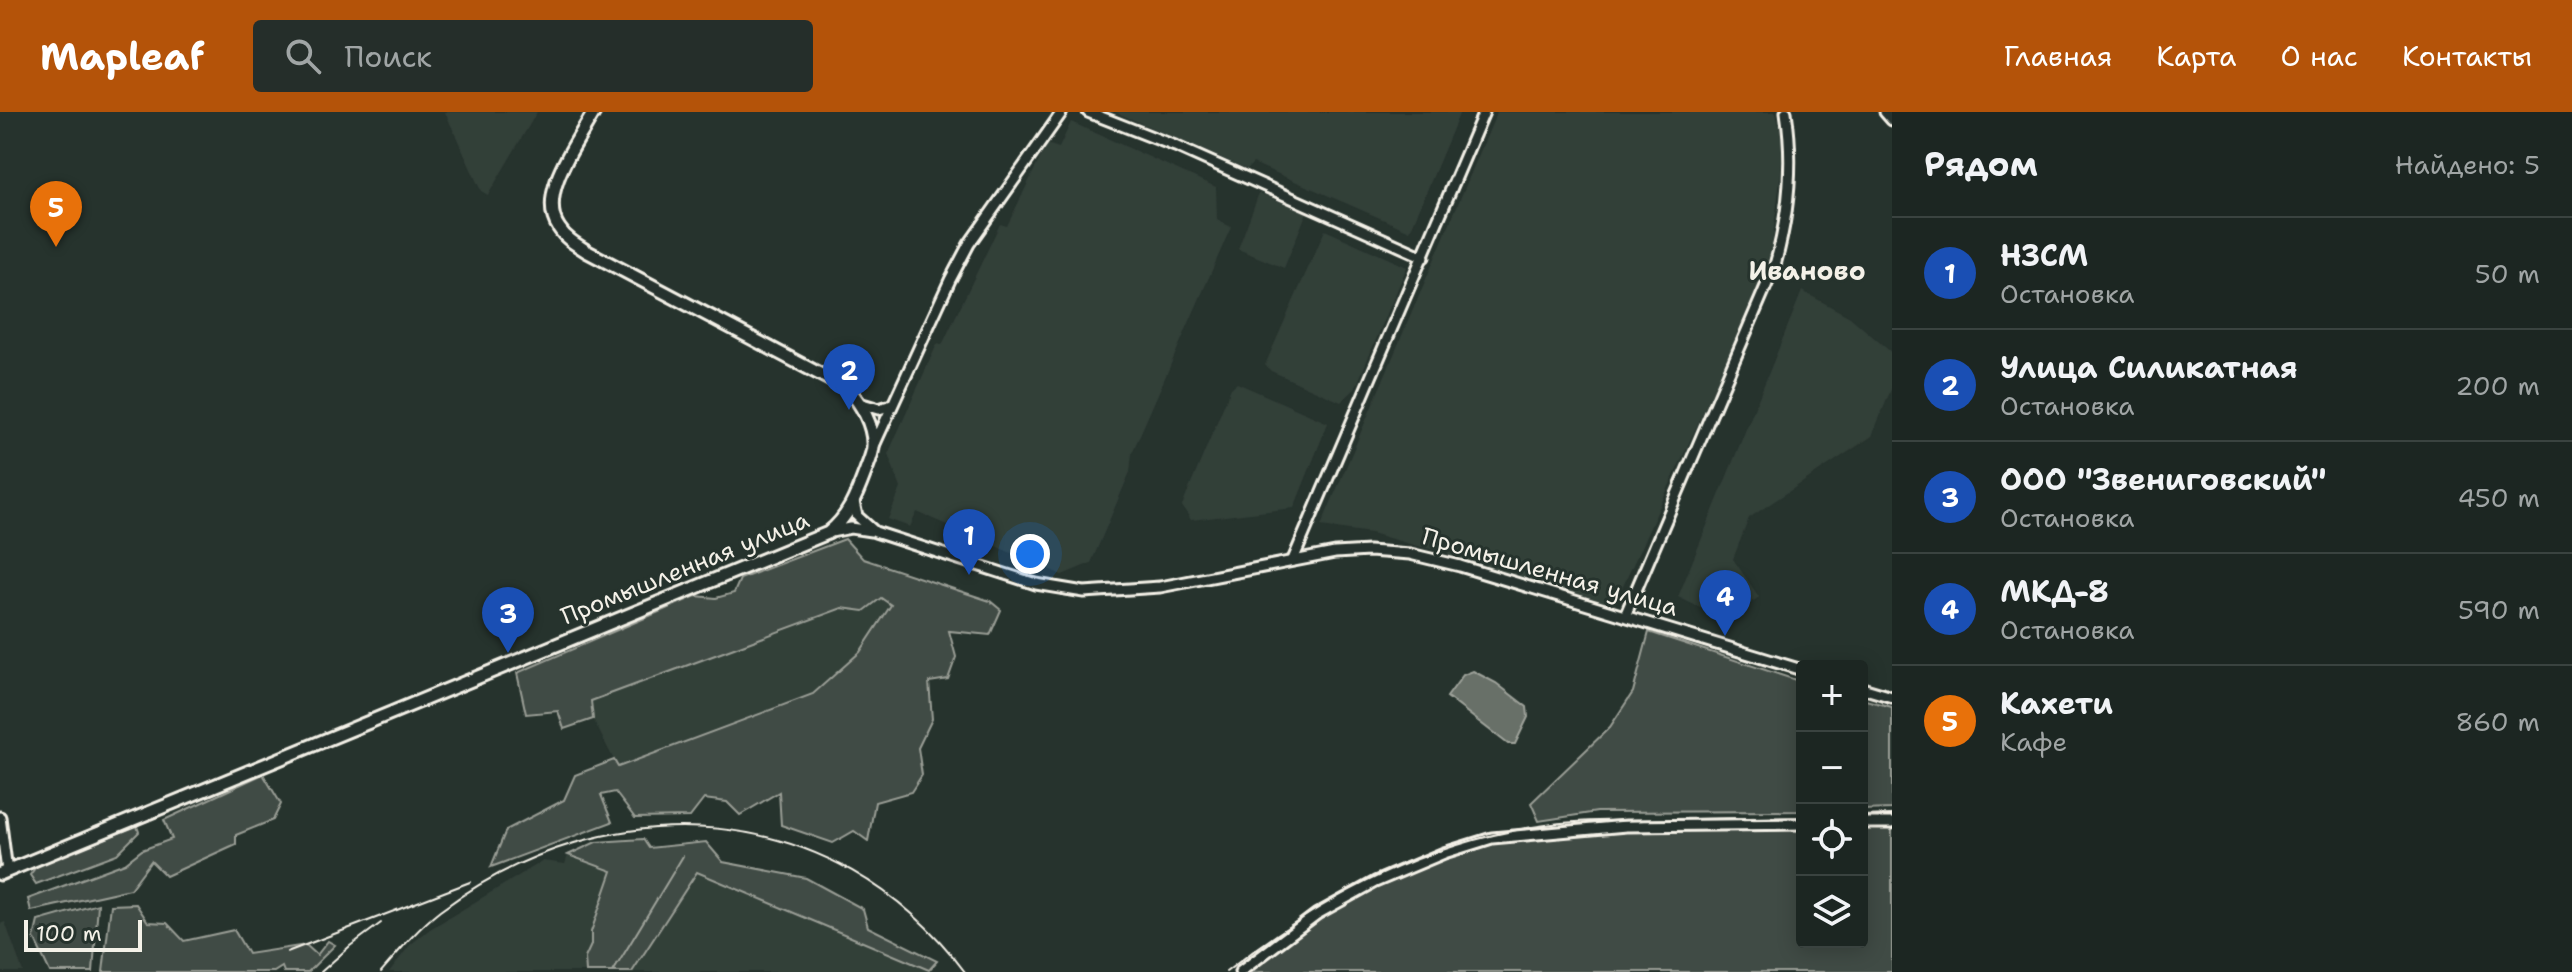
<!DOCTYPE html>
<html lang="ru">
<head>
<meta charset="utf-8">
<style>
  :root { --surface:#1c2622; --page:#252e2a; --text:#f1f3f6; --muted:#a0a5a5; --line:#3a4340; --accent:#b45309 }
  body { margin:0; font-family:"Shantell Sans",sans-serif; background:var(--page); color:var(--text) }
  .controls { position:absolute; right:24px; bottom:24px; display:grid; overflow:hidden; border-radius:8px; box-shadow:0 4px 20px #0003 }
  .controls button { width:72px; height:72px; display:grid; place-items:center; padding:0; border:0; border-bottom:2px solid var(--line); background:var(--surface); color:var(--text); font:40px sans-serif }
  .scale { position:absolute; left:24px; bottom:20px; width:118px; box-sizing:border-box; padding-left:8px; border:4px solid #f4f1e8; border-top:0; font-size:22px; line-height:28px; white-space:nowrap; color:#f4f1e8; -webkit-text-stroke:6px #26332d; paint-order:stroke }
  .you { position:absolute; left:1030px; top:442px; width:28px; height:28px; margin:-20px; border:6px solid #fff; border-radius:50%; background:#1a73e8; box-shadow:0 0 0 12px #1a73e833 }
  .badge { display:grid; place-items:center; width:52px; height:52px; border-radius:50%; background:var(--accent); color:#fff; font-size:26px; font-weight:700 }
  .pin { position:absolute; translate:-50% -66px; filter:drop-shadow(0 2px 4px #0008) }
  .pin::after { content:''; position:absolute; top:42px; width:28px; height:24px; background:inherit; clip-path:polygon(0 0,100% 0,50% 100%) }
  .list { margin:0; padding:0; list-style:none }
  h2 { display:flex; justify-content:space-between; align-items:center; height:104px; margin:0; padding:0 32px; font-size:34px }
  h2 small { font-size:26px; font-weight:400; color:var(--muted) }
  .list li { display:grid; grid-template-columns:52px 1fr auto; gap:24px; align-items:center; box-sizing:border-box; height:112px; padding:0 32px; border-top:2px solid var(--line) }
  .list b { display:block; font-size:30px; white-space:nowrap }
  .list p { margin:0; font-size:26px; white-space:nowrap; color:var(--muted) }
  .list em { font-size:26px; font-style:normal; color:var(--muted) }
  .icon { flex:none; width:44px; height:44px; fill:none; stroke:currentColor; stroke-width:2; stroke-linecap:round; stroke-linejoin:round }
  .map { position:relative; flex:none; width:1892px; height:860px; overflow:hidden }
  header { display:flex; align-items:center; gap:48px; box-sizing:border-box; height:112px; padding:0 40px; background:var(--accent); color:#fff }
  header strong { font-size:38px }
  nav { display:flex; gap:44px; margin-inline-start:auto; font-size:28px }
  .search { width:560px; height:72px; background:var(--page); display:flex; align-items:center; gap:20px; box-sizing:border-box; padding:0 28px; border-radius:8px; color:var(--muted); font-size:30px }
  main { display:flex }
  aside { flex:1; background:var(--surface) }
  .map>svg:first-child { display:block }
  .built { fill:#333f39 }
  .green { fill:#414b45; stroke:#9a9e96; stroke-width:2 }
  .water { fill:#676f68; stroke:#9fa39b; stroke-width:2 }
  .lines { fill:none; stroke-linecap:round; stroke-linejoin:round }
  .stream { stroke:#9fa39b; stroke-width:2 }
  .minor-casing { stroke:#f4f1e8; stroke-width:15 }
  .tertiary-casing { stroke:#f4f1e8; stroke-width:17 }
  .minor { stroke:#26332d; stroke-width:9 }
  .tertiary { stroke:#26332d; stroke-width:11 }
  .rail { stroke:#f4f1e8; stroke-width:2 }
  .labels { text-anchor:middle; stroke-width:6; stroke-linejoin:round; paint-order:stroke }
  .street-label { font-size:24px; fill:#f4f1e8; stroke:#26332d }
  .neighbourhood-label { font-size:26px; font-weight:bold; fill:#f4f1e8; stroke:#26332d }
</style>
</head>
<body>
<header>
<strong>Mapleaf</strong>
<div class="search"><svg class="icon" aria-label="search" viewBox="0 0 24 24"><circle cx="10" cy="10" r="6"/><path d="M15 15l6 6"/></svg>Поиск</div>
<nav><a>Главная</a><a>Карта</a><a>О нас</a><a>Контакты</a></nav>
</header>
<main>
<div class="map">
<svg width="1892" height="860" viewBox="0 0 1892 860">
  <rect width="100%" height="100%" fill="#26332d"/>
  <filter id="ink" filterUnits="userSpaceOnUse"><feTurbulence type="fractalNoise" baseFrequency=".0125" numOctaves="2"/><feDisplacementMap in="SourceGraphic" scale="16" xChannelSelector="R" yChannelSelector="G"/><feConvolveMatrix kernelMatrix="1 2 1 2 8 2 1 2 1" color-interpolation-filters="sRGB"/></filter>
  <g filter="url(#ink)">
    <g class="built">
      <path d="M445,0H537L488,83L481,79Z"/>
      <path d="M1115,0H1460L1410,119L1253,51L1247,57Z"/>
      <path d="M1497,0H1776L1784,35L1771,141L1747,205L1613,496L1455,447L1446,440L1417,434L1371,421L1321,414Z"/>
      <path d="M1071,10L1216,75L1217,108L1231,115L1132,341L1130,360L1091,451L1062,463L917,400L910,415L888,407L901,376L888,342L937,232L942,233L1000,112L1007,114L1047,32L1059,36Z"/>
      <path d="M1259,81L1307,100L1284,156L1238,137Z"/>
      <path d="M1325,118L1407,155L1355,277L1341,290L1271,259L1265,253Z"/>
      <path d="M1802,179L1850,205L1892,241V275L1872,324L1749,406L1733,447L1759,485L1726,508L1678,485Z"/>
      <path d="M1237,271L1328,311L1294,396L1191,408L1182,394L1231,276Z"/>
      <path d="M881,486L891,493L860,540L813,582L618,656L593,607L590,589L842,496L864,499Z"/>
      <path d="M568,743L612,759L591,820V833L585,846L586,860H389L410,833L430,817L543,749L565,752Z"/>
      <path d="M697,760L929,858L930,860H632Z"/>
      <path d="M5,810L23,860H0V812Z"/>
    </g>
    <g class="green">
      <path d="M845,427L863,447L990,489L1001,498L990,523L949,519L956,545L948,567L929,570L932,607L918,636L922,663L911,680L875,690L868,729L854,719L833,731L781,713L779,680L740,703L727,690L704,687L690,705L635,706L615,680L601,683L612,710L491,755L506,718L564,688L575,663L614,648L618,655L813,582L860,540L891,493L881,486L864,499L842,496L591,589L593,607L564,617L558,599L526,602L517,561L696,484L716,486L734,481L740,467Z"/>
      <path d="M1649,520L1802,570V699L1597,700L1539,709L1531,691L1610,615L1633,580Z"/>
      <path d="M1862,587L1892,595V697L1862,698Z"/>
      <path d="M263,662L281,692L273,708L236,723V732L166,764L151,749L130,777L31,799L28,787L125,751L142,738L172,727L164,708Z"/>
      <path d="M1862,711H1892V860H1240L1317,802L1375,770L1492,726L1626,714L1802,712V830H1862Z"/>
      <path d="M137,714L139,720L117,742L36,772L30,763L38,752Z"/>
      <path d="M643,727L649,736L706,730L723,750L806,766L863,797L868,815L937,849L929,858L697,760L632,860H586L585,846L591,833V820L612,759L568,743L596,730Z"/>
      <path d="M98,792L93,860H50L34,826L38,809Z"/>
      <path d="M136,792L148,810L167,811L184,829L234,818L248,842L306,833L317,843L328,829L335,833L308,860H284L282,855L274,860H103L111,793Z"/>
    </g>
    <path class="water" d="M1473,559L1496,571L1527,595L1528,605L1515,632H1508L1447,585L1463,563Z"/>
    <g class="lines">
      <path class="stream" d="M613,860L683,744"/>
      <defs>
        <g id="minor">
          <path d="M1088,0L1175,34L1424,145"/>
          <path d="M1885,0L1892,8"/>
          <path d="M859,291L879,297L892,293"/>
          <path d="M873,336L950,168L969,132L1062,0"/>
          <path d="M854,390L857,404L875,420L1036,472L1084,480L1160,475L1335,441L1369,439L1410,442L1460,454L1802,558"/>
          <path d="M831,420L851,416L871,419"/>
          <path d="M1293,448L1484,0"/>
          <path d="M1625,504L1775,153C1789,102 1794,52 1786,0"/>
          <path d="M1862,576L1892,585"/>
          <path d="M0,705L7,759"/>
          <path d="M1862,711H1892"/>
          <path d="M1240,860L1317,802L1375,770L1444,741L1492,726L1626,714L1802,712"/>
        </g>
        <path id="tertiary" d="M0,762L828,421C849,405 857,382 866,358C869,350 873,341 873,334C874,314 861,291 848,277L588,140C577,133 566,127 559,116C536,83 578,29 594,0"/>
      </defs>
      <use href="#minor" class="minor-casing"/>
      <use href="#tertiary" class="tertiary-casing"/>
      <use href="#minor" class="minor"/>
      <use href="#tertiary" class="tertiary"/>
      <g class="rail">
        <path d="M1862,704L1892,703"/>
        <path d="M287,840L470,770"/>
        <path d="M321,860L350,834L381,811"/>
        <path d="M381,860C399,839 418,816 440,799C609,673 835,685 965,860"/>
        <path d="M1226,860C1324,783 1429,728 1553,712C1583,708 1614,709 1644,708C1697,707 1749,706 1802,705"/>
      </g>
    </g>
  </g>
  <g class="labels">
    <g class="street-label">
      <text transform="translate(685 456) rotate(-22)" y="8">Промышленная улица</text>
      <text transform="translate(1550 460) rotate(16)" y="8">Промышленная улица</text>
    </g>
    <g class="neighbourhood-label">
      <text x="1807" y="168">Иваново</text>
    </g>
  </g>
</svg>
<div class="controls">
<button>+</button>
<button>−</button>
<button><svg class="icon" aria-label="locate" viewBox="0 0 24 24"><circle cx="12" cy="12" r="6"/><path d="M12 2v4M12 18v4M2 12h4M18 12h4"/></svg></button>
<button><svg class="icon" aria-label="layers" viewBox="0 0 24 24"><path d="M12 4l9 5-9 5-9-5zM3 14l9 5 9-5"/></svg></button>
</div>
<div class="scale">100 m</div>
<div class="you"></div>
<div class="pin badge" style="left:969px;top:463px;background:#1a4fb4">1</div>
<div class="pin badge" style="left:849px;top:298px;background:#1a4fb4">2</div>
<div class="pin badge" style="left:508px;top:541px;background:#1a4fb4">3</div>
<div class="pin badge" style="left:1725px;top:524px;background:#1a4fb4">4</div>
<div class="pin badge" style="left:56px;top:135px;background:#e8710a">5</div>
</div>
<aside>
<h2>Рядом<small>Найдено: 5</small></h2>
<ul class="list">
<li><span class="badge" style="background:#1a4fb4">1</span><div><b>НЗСМ</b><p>Остановка</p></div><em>50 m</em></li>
<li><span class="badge" style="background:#1a4fb4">2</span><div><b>Улица Силикатная</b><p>Остановка</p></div><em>200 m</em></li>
<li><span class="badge" style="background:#1a4fb4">3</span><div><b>ООО &quot;Звениговский&quot;</b><p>Остановка</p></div><em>450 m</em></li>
<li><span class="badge" style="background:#1a4fb4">4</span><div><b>МКД-8</b><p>Остановка</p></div><em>590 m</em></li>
<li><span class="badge" style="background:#e8710a">5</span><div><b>Кахети</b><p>Кафе</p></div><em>860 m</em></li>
</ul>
</aside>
</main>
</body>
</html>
